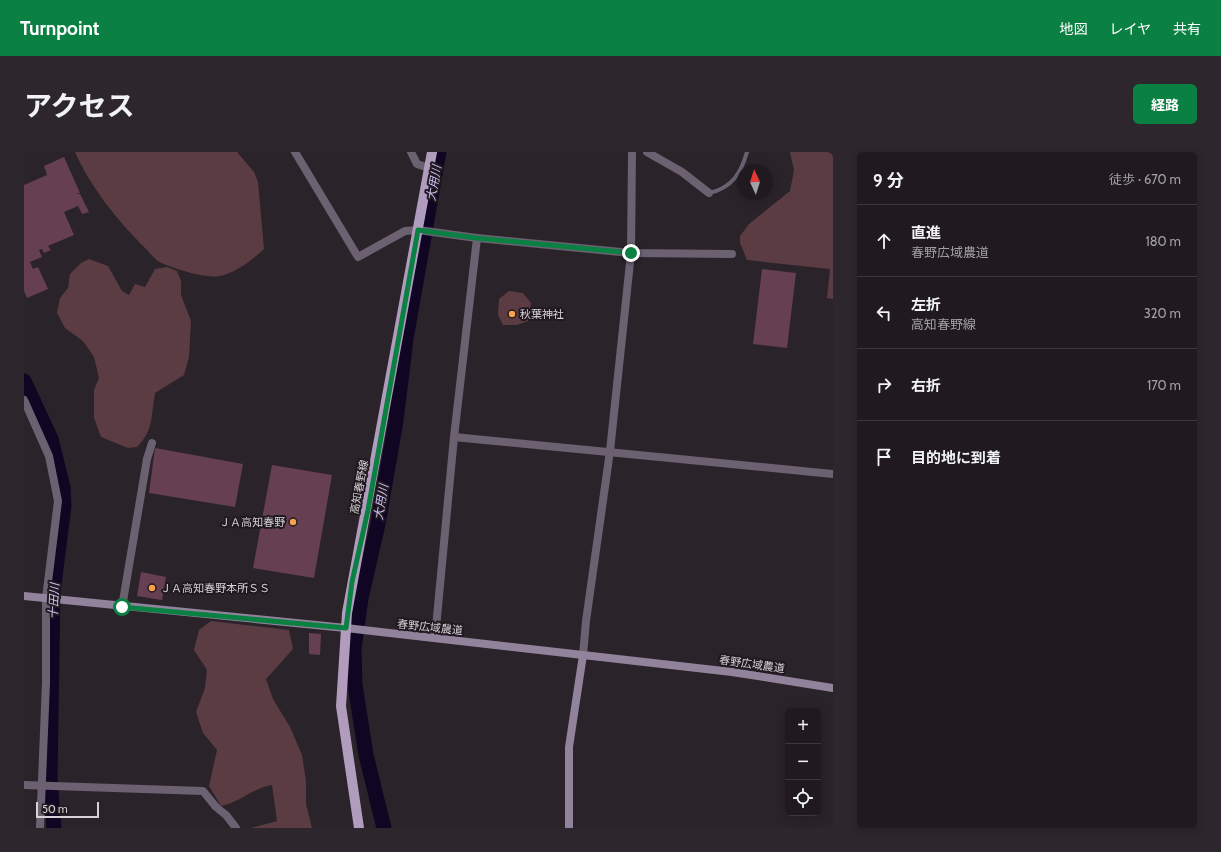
<!DOCTYPE html>
<html lang="ja">
<head>
<meta charset="utf-8">
<style>
  :root { --surface:#201a20; --page:#2d272d; --text:#f1f3f6; --muted:#a2a1a5; --line:#3d383e; --accent:#0b8043 }
  body { margin:0; font-family:Cabin,"Noto Sans JP",sans-serif; background:var(--page); color:var(--text) }
  .controls { position:absolute; right:12px; bottom:12px; display:grid; overflow:hidden; border-radius:6px; box-shadow:0 2px 10px #0003 }
  .controls button { width:36px; height:36px; display:grid; place-items:center; padding:0; border:0; border-bottom:1px solid var(--line); background:var(--surface); color:var(--text); font:20px sans-serif }
  .compass { position:absolute; left:713px; top:12px; width:36px; height:36px; border-radius:50%; background:var(--surface); box-shadow:0 2px 10px #0003; rotate:356deg }
  .scale { position:absolute; left:12px; bottom:10px; width:63px; box-sizing:border-box; padding-left:4px; border:2px solid #d7d2d7; border-top:0; font-size:11px; line-height:14px; white-space:nowrap; color:#d7d2d7; -webkit-text-stroke:3px #211920; paint-order:stroke }
  .stop { position:absolute; width:12px; height:12px; margin:-9px; border:3px solid #0b8043; border-radius:50%; background:#fff }
  .stop.end { background:#0b8043; border-color:#fff; box-shadow:0 1px 4px #0008 }
  .list { margin:0; padding:0; list-style:none }
  h2 { display:flex; justify-content:space-between; align-items:center; height:52px; margin:0; padding:0 16px; font-size:17px }
  h2 small { font-size:13px; font-weight:400; color:var(--muted) }
  .list li { display:grid; grid-template-columns:26px 1fr auto; gap:12px; align-items:center; box-sizing:border-box; height:72px; padding:0 16px; border-top:1px solid var(--line) }
  .list b { display:block; font-size:15px; white-space:nowrap }
  .list p { margin:0; font-size:13px; white-space:nowrap; color:var(--muted) }
  .list em { font-size:13px; font-style:normal; color:var(--muted) }
  .icon { flex:none; width:22px; height:22px; fill:none; stroke:currentColor; stroke-width:2; stroke-linecap:round; stroke-linejoin:round }
  .map { position:relative; flex:none; width:809px; height:676px; overflow:hidden; border-radius:6px }
  header { display:flex; align-items:center; gap:24px; box-sizing:border-box; height:56px; padding:0 20px; background:var(--accent); color:#fff }
  header strong { font-size:19px }
  nav { display:flex; gap:22px; margin-inline-start:auto; font-size:14px }
  .intro { display:flex; align-items:center; justify-content:space-between; box-sizing:border-box; height:96px; padding:0 24px }
  h1 { margin:0; font-size:28px }
  .button { padding:10px 18px; border-radius:6px; background:var(--accent); color:#fff; font-size:14px; font-weight:700 }
  main { display:flex; gap:24px; padding:0 24px }
  aside { flex:1; background:var(--surface); border-radius:6px; box-shadow:0 2px 10px #0003 }
  .map>svg:first-child { display:block }
  .green { fill:#5b3c42 }
  .lines { fill:none; stroke-linecap:round; stroke-linejoin:round }
  .river { stroke:#100624; stroke-width:15 }
  .building { fill:#663f53 }
  .lane { stroke:#6b6171; stroke-width:4 }
  .street { stroke:#6b6171; stroke-width:8 }
  .secondary { stroke:#92839c; stroke-width:8 }
  .primary { stroke:#b09cbd; stroke-width:10 }
  .route { stroke:#0b8043; stroke-width:5 }
  .poi-dot { fill:#f9a04c; stroke:#211920; stroke-width:1.5 }
  .labels { text-anchor:middle; stroke-width:4; stroke-linejoin:round; paint-order:stroke }
  .poi-label { font-size:11px; fill:#d7d2d7; stroke:#211920; text-anchor:start }
  .street-label { font-size:11px; fill:#d7d2d7; stroke:#211920 }
  .water-label { font-size:12px; font-style:italic; fill:#ccc2f5; stroke:#211920 }
</style>
</head>
<body>
<header>
<strong>Turnpoint</strong>
<nav><a>地図</a><a>レイヤ</a><a>共有</a></nav>
</header>
<div class="intro"><h1>アクセス</h1><a class="button">経路</a></div>
<main>
<div class="map">
<svg width="809" height="676" viewBox="0 0 809 676">
  <rect width="100%" height="100%" fill="#2b232a"/>
  <g class="green">
    <path d="M51,0H213L230,20L234,30L240,97C229,107 212,121 196,124C183,127 146,116 134,109C130,106 125,100 121,96C94,69 67,36 51,0Z"/>
    <path d="M766,0H809V147L803,146L806,117L723,108L716,91V84L725,72L766,39L770,18Z"/>
    <path d="M65,107L84,114L98,139L105,143L111,132L121,135L131,117L143,115L153,119L157,129V143L167,169L165,205L160,223L131,241C127,263 130,278 113,295L104,296L77,285L70,266V238L75,226L70,205L59,189L41,176L33,161L36,146L44,136L46,122L57,111Z"/>
    <path d="M485,139L499,141L507,151L504,169L493,173H479L474,163L475,147Z"/>
    <path d="M187,469L265,478L269,497L242,527L249,547L266,575L278,603L282,629V652L288,676H227L253,669L248,633C229,636 216,650 197,654L185,634L193,598L179,581L172,560L181,536L183,518L170,498L175,478Z"/>
  </g>
  <g class="lines">
    <g class="river">
      <path d="M0,229L27,287L39,335L40,354L29,440L26,627L30,676"/>
      <path d="M360,676L342,603L331,533L330,497L337,446L354,372L372,269L382,187L415,0"/>
    </g>
  </g>
  <g class="building">
    <path d="M40,5L56,41L52,42H56L65,60L58,62L54,54L40,60L50,83L24,94L27,98L20,101L18,97L15,98L18,105L6,110L9,117L14,115L24,137L3,146L0,139V33L23,23L20,14Z"/>
    <path d="M738,117L772,121L763,196L729,192Z"/>
    <path d="M490,159L491,164H486V160Z"/>
    <path d="M131,296L219,312L211,355L125,341Z"/>
    <path d="M248,313L308,323L290,426L229,416Z"/>
    <path d="M117,420L142,425L138,448L113,444Z"/>
    <path d="M285,481L297,482L296,503L285,502Z"/>
  </g>
  <g class="lines">
    <path class="lane" d="M685,41C708,36 717,21 723,0"/>
    <g class="street">
      <path d="M271,0L334,105L381,79L394,78L453,86L607,101L708,102"/>
      <path d="M387,0L393,12L405,16"/>
      <path d="M623,0L658,20L685,41"/>
      <path d="M0,248L25,304L34,349L22,446V531L16,676"/>
      <path d="M430,285L809,322"/>
      <path d="M98,455L123,307L128,291"/>
      <path d="M411,486L430,285L453,86"/>
      <path d="M559,503L562,469L586,299L607,101L608,0"/>
      <path d="M0,633L179,639L192,655L202,663L212,676"/>
    </g>
    <g class="secondary">
      <path d="M0,444L322,476L559,503L708,520L809,536"/>
      <path d="M545,676V595L559,503"/>
    </g>
    <path class="primary" d="M335,676L317,554L323,461L408,0"/>
  </g>
  <g class="lines">
    <path class="route" d="M98,455L322,476L328,430L344,358L394,78L452,86L607,101"/>
  </g>
  <g class="poi-dot">
    <circle cx="488" cy="162" r="4"/>
    <circle cx="269" cy="370" r="4"/>
    <circle cx="128" cy="436" r="4"/>
  </g>
  <g class="labels">
    <g class="poi-label">
      <text x="496" y="166">秋葉神社</text>
      <text x="261" y="374" text-anchor="end">ＪＡ高知春野</text>
      <text x="136" y="440">ＪＡ高知春野本所ＳＳ</text>
    </g>
    <g class="street-label">
      <text transform="translate(335 335) rotate(-79)" y="4">高知春野線</text>
      <text transform="translate(406 475) rotate(6)" y="4">春野広域農道</text>
      <text transform="translate(728 512) rotate(8)" y="4">春野広域農道</text>
    </g>
    <g class="water-label">
      <text transform="translate(410 31) rotate(-80)" y="4">大用川</text>
      <text transform="translate(357 350) rotate(-81)" y="4">大用川</text>
      <text transform="translate(30 449) rotate(-87)" y="4">十田川</text>
    </g>
  </g>
</svg>
<div class="controls">
<button>+</button>
<button>−</button>
<button><svg class="icon" aria-label="locate" viewBox="0 0 24 24"><circle cx="12" cy="12" r="6"/><path d="M12 2v4M12 18v4M2 12h4M18 12h4"/></svg></button>
</div>
<svg class="compass" viewBox="-18 -18 36 36"><path d="M0-13l5 13h-10z" fill="#e53935"/><path d="M0 13l5-13h-10z" fill="#a2a1a5"/></svg>
<div class="scale">50 m</div>
<div class="stop" style="left:98px;top:455px"></div>
<div class="stop end" style="left:607px;top:101px"></div>
</div>
<aside>
<h2>9 分<small>徒歩 · 670 m</small></h2>
<ul class="list">
<li><svg class="icon" aria-label="ahead" viewBox="0 0 24 24"><path d="M12 20V5M6 11l6-6 6 6"/></svg><div><b>直進</b><p>春野広域農道</p></div><em>180 m</em></li>
<li><svg class="icon" aria-label="left" viewBox="0 0 24 24"><path d="M17 20v-9H6M10 6l-5 5 5 5"/></svg><div><b>左折</b><p>高知春野線</p></div><em>320 m</em></li>
<li><svg class="icon" aria-label="right" viewBox="0 0 24 24"><path d="M7 20v-9h11M14 6l5 5-5 5"/></svg><div><b>右折</b></div><em>170 m</em></li>
<li><svg class="icon" aria-label="arrive" viewBox="0 0 24 24"><path d="M6 21V4h12l-3 4 3 4H6"/></svg><div><b>目的地に到着</b></div></li>
</ul>
</aside>
</main>
</body>
</html>
